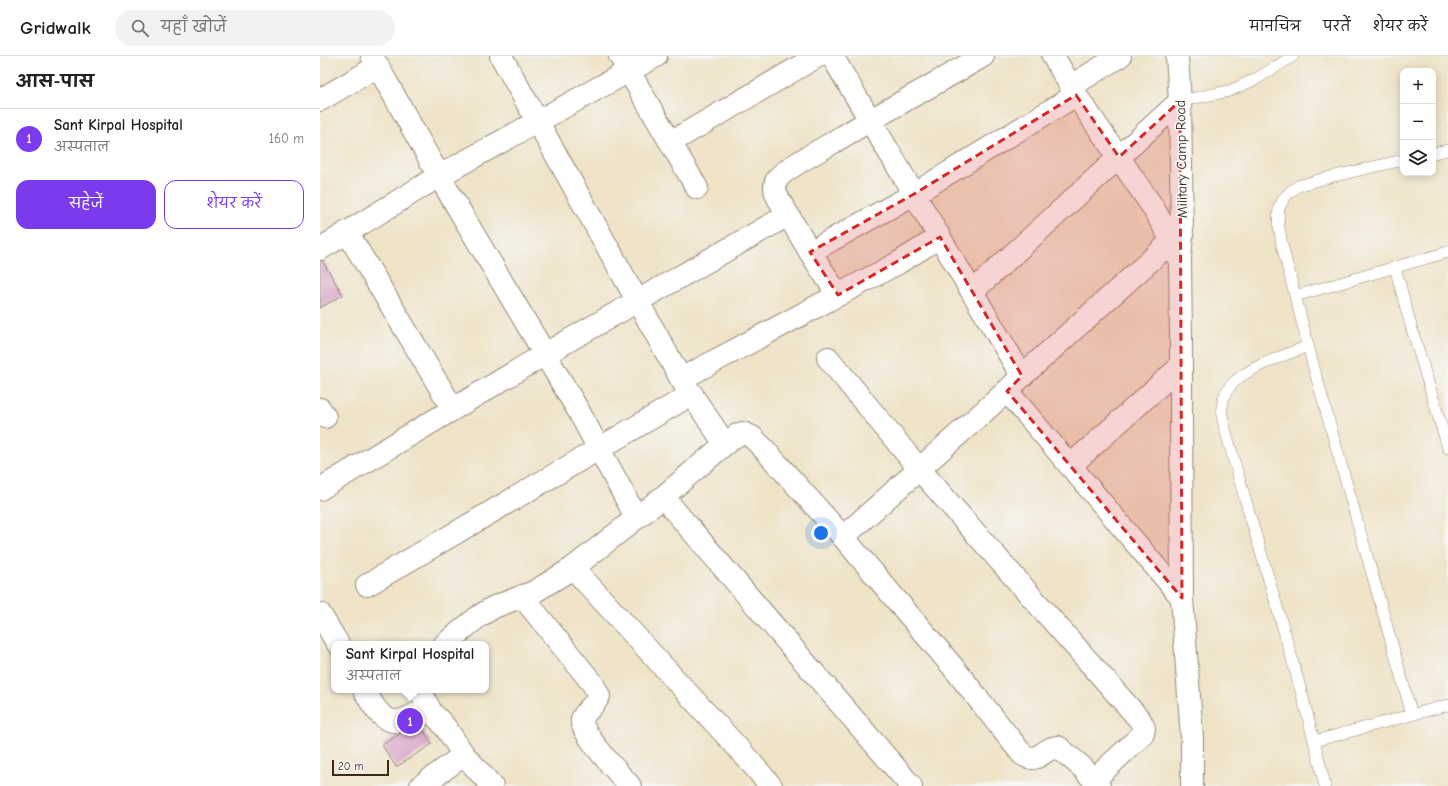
<!DOCTYPE html>
<html lang="hi">
<head>
<meta charset="utf-8">
<style>
  :root { --surface:#fff; --page:#f2f2f2; --text:#202124; --muted:#757577; --line:#e0e0e0; --accent:#7c3aed }
  body { margin:0; font-family:"Comic Neue","Playpen Sans Deva",sans-serif; background:var(--page); color:var(--text) }
  .controls { position:absolute; right:12px; top:12px; display:grid; overflow:hidden; border-radius:8px; box-shadow:0 2px 10px #0003 }
  .controls button { width:36px; height:36px; display:grid; place-items:center; padding:0; border:0; border-bottom:1px solid var(--line); background:var(--surface); color:var(--text); font:20px sans-serif }
  .scale { position:absolute; left:12px; bottom:10px; width:57px; box-sizing:border-box; padding-left:4px; border:2px solid #3b2a1e; border-top:0; font-size:11px; line-height:14px; white-space:nowrap; color:#3b2a1e; -webkit-text-stroke:3px #f6f6f2; paint-order:stroke }
  .you { position:absolute; left:501px; top:477px; width:14px; height:14px; margin:-10px; border:3px solid #fff; border-radius:50%; background:#1a73e8; box-shadow:0 0 0 6px #1a73e833 }
  .badge { display:grid; place-items:center; width:26px; height:26px; border-radius:50%; background:var(--accent); color:#fff; font-size:13px; font-weight:700 }
  .pin { position:absolute; translate:-50% -50%; border:2px solid #fff; box-shadow:0 1px 4px #0006 }
  .popup { position:absolute; left:11px; top:585px; width:158px; height:52px; box-sizing:border-box; display:grid; place-content:center; border-radius:8px; background:var(--surface); filter:drop-shadow(0 1px 3px #0005); font-size:13px; white-space:nowrap; color:var(--muted) }
  .popup b { font-size:15px; color:var(--text) }
  .popup::after { content:''; position:absolute; left:50%; top:100%; margin-left:-8px; border:8px solid transparent; border-top-color:var(--surface) }
  .list { margin:0; padding:0; list-style:none }
  h2 { display:flex; justify-content:space-between; align-items:center; height:52px; margin:0; padding:0 16px; font-size:17px }
  h2 small { font-size:13px; font-weight:400; color:var(--muted) }
  .list li { display:grid; grid-template-columns:26px 1fr auto; gap:12px; align-items:center; box-sizing:border-box; height:60px; padding:0 16px; border-top:1px solid var(--line) }
  .list b { display:block; font-size:15px; white-space:nowrap }
  .list p { margin:0; font-size:13px; white-space:nowrap; color:var(--muted) }
  .list em { font-size:13px; font-style:normal; color:var(--muted) }
  .actions { display:flex; gap:8px; padding:12px 16px }
  .actions a { flex:1; padding:9px 0; border:1px solid var(--accent); border-radius:12px; text-align:center; font-size:14px; color:var(--accent) }
  .actions .main { background:var(--accent); color:#fff }
  .icon { flex:none; width:22px; height:22px; fill:none; stroke:currentColor; stroke-width:2; stroke-linecap:round; stroke-linejoin:round }
  .map { position:relative; flex:none; width:1128px; height:730px; overflow:hidden }
  header { display:flex; align-items:center; gap:24px; box-sizing:border-box; height:56px; padding:0 20px; background:var(--surface); border-bottom:1px solid var(--line) }
  header strong { font-size:19px }
  nav { display:flex; gap:22px; margin-inline-start:auto; font-size:14px }
  .search { width:280px; height:36px; background:var(--page); display:flex; align-items:center; gap:10px; box-sizing:border-box; padding:0 14px; border-radius:22px; color:var(--muted); font-size:15px }
  main { display:flex }
  aside { flex:1; background:var(--surface) }
  .map>svg:first-child { display:block }
  .building { fill:#d6a0c6 }
  .lines { fill:none; stroke-linecap:round; stroke-linejoin:round }
  .service-casing { stroke:#958673; stroke-width:12 }
  .minor-casing { stroke:#958673; stroke-width:24 }
  .tertiary-casing { stroke:#958673; stroke-width:24 }
  .service { stroke:#fff; stroke-width:11 }
  .minor { stroke:#fff; stroke-width:22 }
  .tertiary { stroke:#fff; stroke-width:22 }
  .marked { fill:#d62828; fill-opacity:0.2; stroke:#d62828; stroke-width:3; stroke-dasharray:8 5; stroke-linejoin:round }
  .labels { text-anchor:middle; stroke-width:3.5; stroke-linejoin:round; paint-order:stroke }
  .street-label { font-size:14px; fill:#3b2a1e; stroke:#f6f6f2 }
</style>
</head>
<body>
<header>
<strong>Gridwalk</strong>
<div class="search"><svg class="icon" aria-label="search" viewBox="0 0 24 24"><circle cx="10" cy="10" r="6"/><path d="M15 15l6 6"/></svg>यहाँ खोजें</div>
<nav><a>मानचित्र</a><a>परतें</a><a>शेयर करें</a></nav>
</header>
<main>
<aside>
<h2>आस-पास<small></small></h2>
<ul class="list">
<li><span class="badge">1</span><div><b>Sant Kirpal Hospital</b><p>अस्पताल</p></div><em>160 m</em></li>
</ul>
<div class="actions"><a class="main">सहेजें</a><a>शेयर करें</a></div>
</aside>
<div class="map">
<svg width="1128" height="730" viewBox="0 0 1128 730">
  <rect width="100%" height="100%" fill="#f6f6f2"/>
  <filter id="ink" filterUnits="userSpaceOnUse"><feTurbulence type="fractalNoise" baseFrequency=".025" numOctaves="2"/><feDisplacementMap in="SourceGraphic" scale="8" xChannelSelector="R" yChannelSelector="G"/><feConvolveMatrix kernelMatrix="1 2 1 2 8 2 1 2 1" color-interpolation-filters="sRGB"/></filter>
  <filter id="wash" filterUnits="userSpaceOnUse"><feTurbulence type="fractalNoise" baseFrequency=".012" numOctaves="4" result="noise"/><feDisplacementMap in="SourceGraphic" scale="16" xChannelSelector="R" yChannelSelector="G"/><feGaussianBlur stdDeviation="0.9" result="paint"/><feColorMatrix in="noise" values="0 0 0 0 0 0 0 0 0 0 0 0 0 0 0 0 0 1.4 0 .05"/><feComposite in="paint" operator="in"/></filter>
  <g filter="url(#wash)">
    <rect width="100%" height="100%" fill="#efe3c8"/>
    <g id="blocks">
      <g class="building">
        <path d="M2,204L23,239L0,252V205Z"/>
        <path d="M98,666L112,688L76,711L62,689Z"/>
      </g>
    </g>
  </g>
  <g filter="url(#ink)">
    <use href="#blocks" fill-opacity="0" stroke="#958673" stroke-width="1"/>
    <g class="lines">
      <defs>
        <g id="service">
          <path d="M860,45L909,35L936,23L973,0"/>
          <path d="M1113,97L1128,94"/>
          <path d="M1083,104L1006,122L978,130L970,136L964,142L959,152L958,165L962,189L995,316L1092,659"/>
          <path d="M1075,211L1091,270L1128,392"/>
          <path d="M975,240L1128,196"/>
          <path d="M988,290C966,299 931,310 914,326C907,332 903,342 902,351C901,356 903,363 904,369C937,489 977,608 1005,730"/>
          <path d="M995,685L1128,649"/>
        </g>
        <g id="minor">
          <path d="M52,0L119,120L258,354L316,461"/>
          <path d="M181,0L361,323L405,388"/>
          <path d="M300,0L377,132"/>
          <path d="M512,0L702,320"/>
          <path d="M751,30L800,0"/>
          <path d="M0,44L58,10"/>
          <path d="M351,86L498,0"/>
          <path d="M27,176L133,353"/>
          <path d="M0,193L119,120L336,0"/>
          <path d="M490,196L594,138L756,39"/>
          <path d="M652,236L860,45"/>
          <path d="M518,239L490,196L458,142C455,136 453,129 458,122C465,113 495,97 507,90C558,59 611,30 663,0"/>
          <path d="M508,302L600,414L820,664L824,672L823,678L774,724"/>
          <path d="M361,323L578,207L620,181"/>
          <path d="M687,335L862,542"/>
          <path d="M0,353L5,361"/>
          <path d="M750,410L861,310"/>
          <path d="M0,433L225,298L468,159"/>
          <path d="M343,441L591,730"/>
          <path d="M523,481L687,335L702,320L852,185"/>
          <path d="M253,512L427,702L451,730"/>
          <path d="M47,529L372,338"/>
          <path d="M202,540L273,628L279,640C275,649 266,654 262,663C258,674 301,720 310,730"/>
          <path d="M0,558L18,588"/>
          <path d="M125,588L158,561L174,551L214,536L253,512L343,441L405,388L417,379L423,377L432,381L444,393L523,481L633,611L702,698C720,710 722,691 738,691L763,712L779,730"/>
          <path d="M44,634C52,647 63,671 82,664C90,661 97,657 105,654C123,661 133,685 145,700C154,710 163,720 172,730"/>
          <path d="M100,634L111,656"/>
          <path d="M101,730L144,699"/>
        </g>
        <g id="tertiary">
          <path d="M733,0L756,39L832,150L852,185L860,206L861,281V352L862,542L872,682V730"/>
          <path d="M857,0L860,45L862,179L860,201"/>
        </g>
      </defs>
      <use href="#service" class="service-casing"/>
      <use href="#minor" class="minor-casing"/>
      <use href="#tertiary" class="tertiary-casing"/>
      <use href="#service" class="service"/>
      <use href="#minor" class="minor"/>
      <use href="#tertiary" class="tertiary"/>
    </g>
  </g>
  <path class="marked" d="M756,39L799,101L860,45L862,542L687,335L702,320L620,181L518,239L490,196L594,138Z"/>
  <g class="labels">
    <g class="street-label">
      <text transform="translate(861 103) rotate(-91)" y="5">Military Camp Road</text>
    </g>
  </g>
</svg>
<div class="controls">
<button>+</button>
<button>−</button>
<button><svg class="icon" aria-label="layers" viewBox="0 0 24 24"><path d="M12 4l9 5-9 5-9-5zM3 14l9 5 9-5"/></svg></button>
</div>
<div class="scale">20 m</div>
<div class="you"></div>
<div class="pin badge" style="left:90px;top:665px">1</div>
<div class="popup"><b>Sant Kirpal Hospital</b>अस्पताल</div>
</div>
</main>
</body>
</html>
